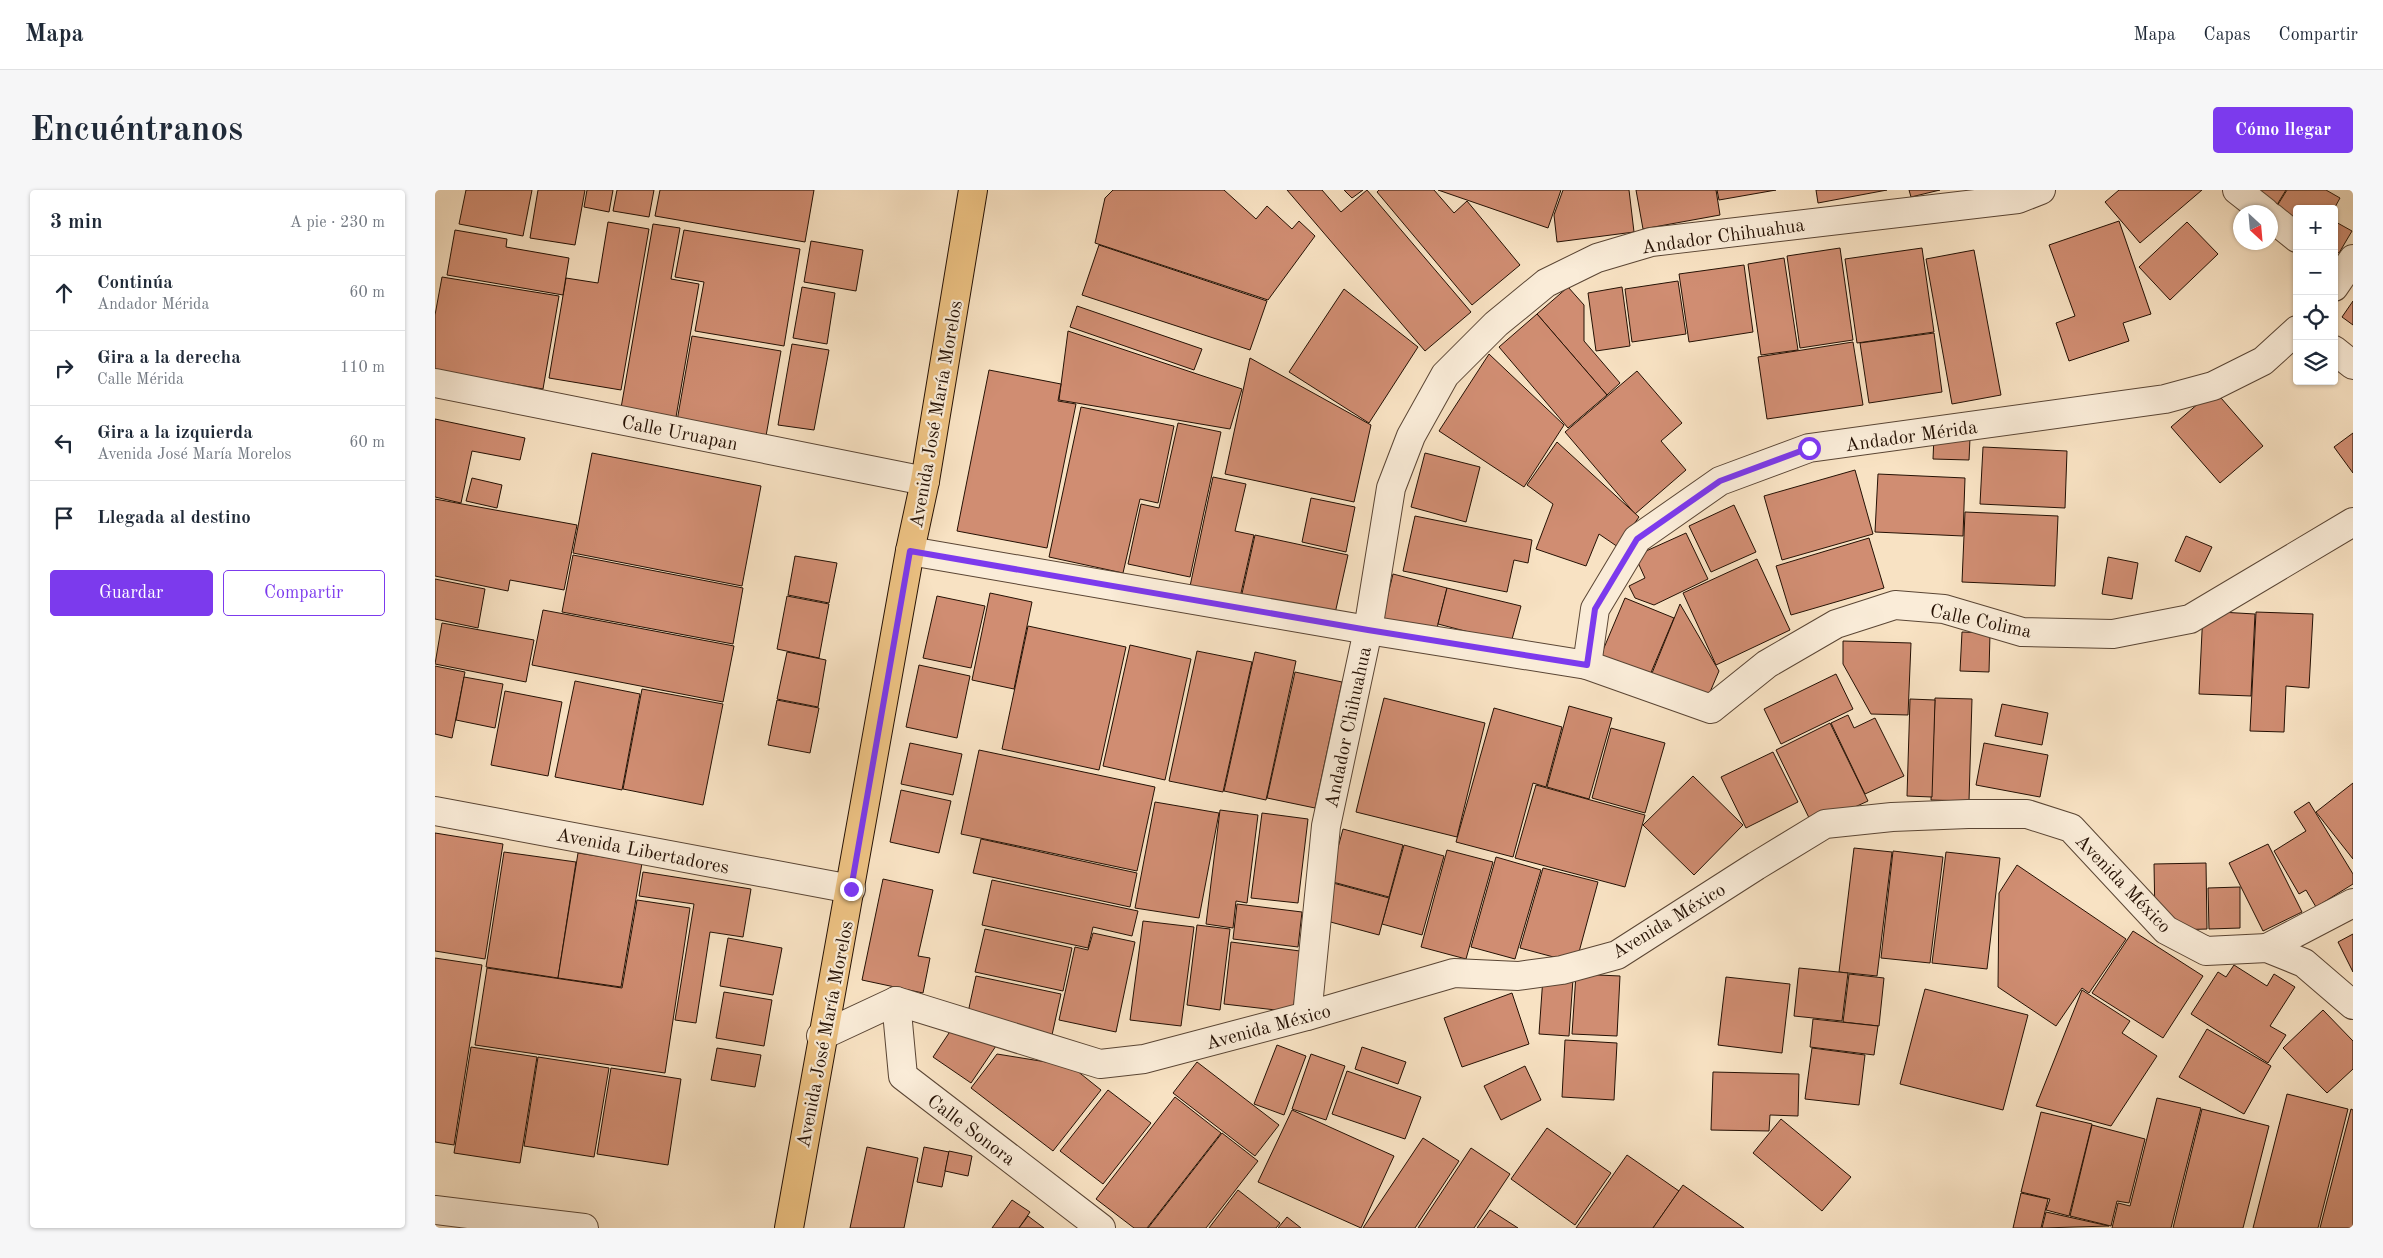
<!DOCTYPE html>
<html lang="es">
<head>
<meta charset="utf-8">
<style>
  :root { --surface:#fff; --page:#f6f6f7; --text:#1f2937; --muted:#747a83; --line:#e0e1e3; --accent:#7c3aed }
  body { margin:0; font-family:"Old Standard TT",serif; background:var(--page); color:var(--text) }
  .controls { position:absolute; right:15px; top:15px; display:grid; overflow:hidden; border-radius:5px; box-shadow:0 1px 4px #0004 }
  .controls button { width:45px; height:45px; display:grid; place-items:center; padding:0; border:0; border-bottom:1px solid var(--line); background:var(--surface); color:var(--text); font:25px sans-serif }
  .compass { position:absolute; left:1798px; top:15px; width:45px; height:45px; border-radius:50%; background:var(--surface); box-shadow:0 1px 4px #0004; rotate:154deg }
  .stop { position:absolute; width:15px; height:15px; margin:-11px; border:4px solid #7c3aed; border-radius:50%; background:#fff }
  .stop.end { background:#7c3aed; border-color:#fff; box-shadow:0 1px 5px #0008 }
  .list { margin:0; padding:0; list-style:none }
  h2 { display:flex; justify-content:space-between; align-items:center; height:65px; margin:0; padding:0 20px; font-size:21px }
  h2 small { font-size:16px; font-weight:400; color:var(--muted) }
  .list li { display:grid; grid-template-columns:32px 1fr auto; gap:15px; align-items:center; box-sizing:border-box; height:75px; padding:0 20px; border-top:1px solid var(--line) }
  .list b { display:block; font-size:19px; white-space:nowrap }
  .list p { margin:0; font-size:16px; white-space:nowrap; color:var(--muted) }
  .list em { font-size:16px; font-style:normal; color:var(--muted) }
  .actions { display:flex; gap:10px; padding:15px 20px }
  .actions a { flex:1; padding:11px 0; border:1px solid var(--accent); border-radius:5px; text-align:center; font-size:18px; color:var(--accent) }
  .actions .main { background:var(--accent); color:#fff }
  .icon { flex:none; width:28px; height:28px; fill:none; stroke:currentColor; stroke-width:2; stroke-linecap:round; stroke-linejoin:round }
  .map { position:relative; flex:none; width:1918px; height:1038px; overflow:hidden; border-radius:5px }
  header { display:flex; align-items:center; gap:30px; box-sizing:border-box; height:70px; padding:0 25px; background:var(--surface); border-bottom:1px solid var(--line) }
  header strong { font-size:24px }
  nav { display:flex; gap:28px; margin-inline-start:auto; font-size:18px }
  .intro { display:flex; align-items:center; justify-content:space-between; box-sizing:border-box; height:120px; padding:0 30px }
  h1 { margin:0; font-size:35px }
  .button { padding:12px 22px; border-radius:5px; background:var(--accent); color:#fff; font-size:18px; font-weight:700 }
  main { display:flex; gap:30px; padding:0 30px }
  aside { flex:1; background:var(--surface); border-radius:5px; box-shadow:0 1px 4px #0004 }
  .map>svg:first-child { display:block }
  .building { fill:#d08d72; stroke:#251104 }
  .lines { fill:none; stroke-linecap:round; stroke-linejoin:round }
  .minor-casing { stroke:#5a4534; stroke-width:30 }
  .major-casing { stroke:#251104; stroke-width:30 }
  .minor { stroke:#faecd8; stroke-width:28 }
  .major { stroke:#ecc182; stroke-width:28 }
  .route { stroke:#7c3aed; stroke-width:6 }
  .labels { text-anchor:middle; stroke-width:4.5; stroke-linejoin:round; paint-order:stroke }
  .street-label { font-size:19px; fill:#251104; stroke:#faecd8 }
</style>
</head>
<body>
<header>
<strong>Mapa</strong>
<nav><a>Mapa</a><a>Capas</a><a>Compartir</a></nav>
</header>
<div class="intro"><h1>Encuéntranos</h1><a class="button">Cómo llegar</a></div>
<main>
<aside>
<h2>3 min<small>A pie · 230 m</small></h2>
<ul class="list">
<li><svg class="icon" aria-label="ahead" viewBox="0 0 24 24"><path d="M12 20V5M6 11l6-6 6 6"/></svg><div><b>Continúa</b><p>Andador Mérida</p></div><em>60 m</em></li>
<li><svg class="icon" aria-label="right" viewBox="0 0 24 24"><path d="M7 20v-9h11M14 6l5 5-5 5"/></svg><div><b>Gira a la derecha</b><p>Calle Mérida</p></div><em>110 m</em></li>
<li><svg class="icon" aria-label="left" viewBox="0 0 24 24"><path d="M17 20v-9H6M10 6l-5 5 5 5"/></svg><div><b>Gira a la izquierda</b><p>Avenida José María Morelos</p></div><em>60 m</em></li>
<li><svg class="icon" aria-label="arrive" viewBox="0 0 24 24"><path d="M6 21V4h12l-3 4 3 4H6"/></svg><div><b>Llegada al destino</b></div></li>
</ul>
<div class="actions"><a class="main">Guardar</a><a>Compartir</a></div>
</aside>
<div class="map">
<svg width="1918" height="1038" viewBox="0 0 1918 1038">
  <rect width="100%" height="100%" fill="#f8e2c3"/>
  <filter id="stains"><feTurbulence type="fractalNoise" baseFrequency=".004" numOctaves="4"/><feColorMatrix values="0 0 0 0 .2 0 0 0 0 .09 0 0 0 0 .02 0 0 0 .5 -.17"/></filter>
  <radialGradient id="worn" r=".72"><stop offset=".6" stop-color="#630" stop-opacity="0"/><stop offset="1" stop-color="#630" stop-opacity=".3"/></radialGradient>
  <g class="building">
    <path d="M31,0H97L88,46L24,34Z"/>
    <path d="M103,0H150L140,55L95,48Z"/>
    <path d="M152,0H178L174,22L149,17Z"/>
    <path d="M182,0H219L214,27L178,21Z"/>
    <path d="M225,0H379L370,52L220,26Z"/>
    <path d="M678,0H789L821,29L832,16L857,39L864,31L880,46L833,110L660,53L670,8Z"/>
    <path d="M852,0H887L906,22L932,0L1036,122L990,161Z"/>
    <path d="M909,0H928L917,8Z"/>
    <path d="M944,0H999L1019,23L1032,11L1085,75L1037,115L942,2Z"/>
    <path d="M1003,0H1126L1113,38Z"/>
    <path d="M1128,0H1194L1199,42L1122,52L1119,25Z"/>
    <path d="M1201,0H1281L1285,25L1208,39Z"/>
    <path d="M1282,0H1341L1284,10Z"/>
    <path d="M1381,0H1452L1383,13Z"/>
    <path d="M1474,0H1505L1476,7Z"/>
    <path d="M1684,0H1767L1705,53L1670,12Z"/>
    <path d="M1810,0H1851L1840,18Z"/>
    <path d="M1852,0H1891L1905,8L1899,19H1862V38L1837,24Z"/>
    <path d="M1684,31L1716,124L1688,133L1694,151L1634,171L1621,133L1640,126L1614,55Z"/>
    <path d="M1899,31L1917,41L1904,63L1899,60Z"/>
    <path d="M173,32L214,39L186,200L114,188L131,88L163,93Z"/>
    <path d="M1752,32L1783,64L1735,110L1704,77Z"/>
    <path d="M218,34L245,38L236,89L264,94L241,227L186,218Z"/>
    <path d="M20,40L72,49L71,57L134,68L128,105L12,85Z"/>
    <path d="M249,40L365,59L349,156L260,141L269,92L240,87Z"/>
    <path d="M376,51L428,60L421,101L369,92Z"/>
    <path d="M664,55L832,111L815,160L647,105Z"/>
    <path d="M1405,58L1418,150L1365,158L1352,66Z"/>
    <path d="M1487,58L1499,142L1422,153L1410,69Z"/>
    <path d="M1539,60L1566,205L1517,214L1491,69Z"/>
    <path d="M1349,68L1363,160L1326,165L1313,74Z"/>
    <path d="M1309,75L1318,142L1254,152L1244,84Z"/>
    <path d="M7,87L124,106L108,199L0,181V125Z"/>
    <path d="M1243,91L1251,144L1197,152L1190,99Z"/>
    <path d="M367,97L400,103L392,154L358,148Z"/>
    <path d="M1133,97L1149,115V151L1185,193L1172,205L1102,124Z"/>
    <path d="M1187,97L1195,156L1161,161L1153,103Z"/>
    <path d="M909,99L983,157L934,233L854,182Z"/>
    <path d="M1918,111V135L1907,127Z"/>
    <path d="M642,116L767,159L759,180L635,137Z"/>
    <path d="M1102,124L1172,205L1133,238L1064,157Z"/>
    <path d="M633,141L807,199L795,239L624,210Z"/>
    <path d="M1499,143L1507,202L1434,213L1425,153Z"/>
    <path d="M257,146L346,161L331,246L242,231Z"/>
    <path d="M1418,152L1428,215L1332,229L1323,167Z"/>
    <path d="M357,154L394,160L379,240L343,235Z"/>
    <path d="M1054,164L1129,235L1089,297L1004,241Z"/>
    <path d="M815,168L936,235L919,312L790,284Z"/>
    <path d="M554,180L626,194L623,211L641,214L612,358L522,341Z"/>
    <path d="M1202,181L1247,233L1226,251L1251,280L1200,324L1130,242Z"/>
    <path d="M1779,200L1828,256L1785,293L1736,237Z"/>
    <path d="M646,217L739,236L723,313L705,309L688,383L614,367Z"/>
    <path d="M0,229L90,248L85,270L37,261L26,313L0,307Z"/>
    <path d="M743,233L786,242L755,387L693,374L706,314L724,318Z"/>
    <path d="M1918,243V283L1899,257Z"/>
    <path d="M1499,246L1535,248L1534,270L1498,269Z"/>
    <path d="M1122,252L1204,327L1183,357L1164,344L1151,376L1101,359L1118,314L1092,295Z"/>
    <path d="M1548,257L1632,261L1630,318L1545,314Z"/>
    <path d="M157,263L326,296L307,396L138,363Z"/>
    <path d="M990,263L1045,277L1031,332L976,317Z"/>
    <path d="M1420,280L1438,344L1347,370L1329,306Z"/>
    <path d="M1443,284L1530,288L1528,346L1440,342Z"/>
    <path d="M778,287L811,294L800,341L819,345L804,412L754,401Z"/>
    <path d="M37,288L67,295L62,318L31,311Z"/>
    <path d="M876,308L920,317L911,362L867,352Z"/>
    <path d="M0,309L142,335L129,400L75,390L73,401L0,386Z"/>
    <path d="M1299,315L1321,362L1276,382L1254,336Z"/>
    <path d="M1530,322L1623,326L1620,396L1527,392Z"/>
    <path d="M980,326L1097,350L1093,373L1079,370L1072,402L968,381Z"/>
    <path d="M1251,343L1273,389L1219,415L1200,408L1194,396L1210,388L1200,366Z"/>
    <path d="M820,345L913,365L899,428L806,408Z"/>
    <path d="M1751,346L1777,357L1765,382L1740,371Z"/>
    <path d="M1434,348L1449,398L1356,425L1341,376Z"/>
    <path d="M138,365L308,398L298,454L127,422Z"/>
    <path d="M360,366L402,373L394,413L353,405Z"/>
    <path d="M1673,367L1703,373L1697,409L1667,404Z"/>
    <path d="M1322,369L1355,440L1281,475L1248,403Z"/>
    <path d="M958,384L1012,398L1001,442L947,429Z"/>
    <path d="M0,389L50,399L43,438L0,429Z"/>
    <path d="M1012,398L1086,416L1076,453L1003,434Z"/>
    <path d="M555,403L597,412L579,499L537,490Z"/>
    <path d="M352,406L394,414L384,468L342,459Z"/>
    <path d="M502,406L550,416L536,478L488,468Z"/>
    <path d="M1190,408L1239,428L1212,492L1163,472Z"/>
    <path d="M1245,414L1284,481L1269,516L1213,493Z"/>
    <path d="M108,420L299,456L288,512L97,475Z"/>
    <path d="M1768,421L1820,424L1816,506L1764,504Z"/>
    <path d="M1821,422L1878,424L1874,498L1851,496L1849,542L1815,541Z"/>
    <path d="M7,433L99,450L91,492L0,474Z"/>
    <path d="M593,436L691,457L664,580L567,559Z"/>
    <path d="M1527,442L1555,443L1554,482L1525,481Z"/>
    <path d="M1408,451L1476,453L1473,525L1436,524L1408,474Z"/>
    <path d="M695,455L756,469L730,590L668,576Z"/>
    <path d="M762,461L817,472L788,602L734,591Z"/>
    <path d="M352,462L391,470L383,517L342,509Z"/>
    <path d="M820,462L861,471L831,610L789,601Z"/>
    <path d="M484,475L535,486L522,548L471,537Z"/>
    <path d="M0,476L30,482L17,548L0,544Z"/>
    <path d="M860,482L907,492L880,618L832,608Z"/>
    <path d="M1401,484L1418,519L1346,554L1329,519Z"/>
    <path d="M29,487L68,494L60,538L21,530Z"/>
    <path d="M140,491L205,504L187,600L120,587Z"/>
    <path d="M207,499L288,514L268,615L188,599Z"/>
    <path d="M70,501L127,512L113,586L56,575Z"/>
    <path d="M949,508L1050,533L1022,647L921,622Z"/>
    <path d="M1500,508L1537,509L1534,611L1496,610Z"/>
    <path d="M1475,509L1500,510L1497,607L1472,606Z"/>
    <path d="M342,510L384,518L375,563L333,555Z"/>
    <path d="M1567,514L1613,523L1607,555L1560,546Z"/>
    <path d="M1134,516L1177,528L1154,609L1112,597Z"/>
    <path d="M1059,518L1127,537L1111,597L1098,593L1078,667L1021,652Z"/>
    <path d="M1413,525L1419,538L1440,528L1469,586L1430,604L1396,533Z"/>
    <path d="M1395,533L1433,611L1378,636L1341,560Z"/>
    <path d="M1176,538L1230,553L1210,623L1157,608Z"/>
    <path d="M475,553L527,564L518,605L466,594Z"/>
    <path d="M1549,553L1613,565L1605,607L1541,595Z"/>
    <path d="M544,560L720,597L702,681L526,644Z"/>
    <path d="M1338,562L1363,612L1311,638L1286,587Z"/>
    <path d="M1258,586L1308,635L1259,685L1208,635Z"/>
    <path d="M1918,593V669L1881,622Z"/>
    <path d="M1101,595L1210,625L1190,697L1080,668Z"/>
    <path d="M466,600L516,611L504,663L455,652Z"/>
    <path d="M720,612L784,623L764,728L700,718Z"/>
    <path d="M1874,612L1918,684V694L1881,717L1871,700L1864,704L1839,661L1871,641L1859,622Z"/>
    <path d="M785,620L823,625L812,713L801,711L798,738L771,734Z"/>
    <path d="M827,623L873,629L863,713L816,708Z"/>
    <path d="M908,639L968,655L954,707L894,691Z"/>
    <path d="M0,643L68,654L50,769L0,761Z"/>
    <path d="M546,649L702,683L695,717L538,683Z"/>
    <path d="M1833,654L1867,722L1828,741L1794,673Z"/>
    <path d="M969,655L1009,666L987,745L947,734Z"/>
    <path d="M1419,658L1457,662L1442,786L1404,782Z"/>
    <path d="M1012,660L1058,672L1031,769L986,757Z"/>
    <path d="M1458,661L1508,667L1495,773L1446,768Z"/>
    <path d="M69,662L141,672L123,788L51,777Z"/>
    <path d="M1511,662L1565,668L1552,779L1497,773Z"/>
    <path d="M143,663L207,673L186,797L123,788Z"/>
    <path d="M1061,667L1106,680L1080,769L1036,757Z"/>
    <path d="M1771,673L1772,739L1738,740L1720,728L1719,674Z"/>
    <path d="M1582,675L1691,749L1654,803L1647,798L1621,836L1563,797L1564,703Z"/>
    <path d="M1108,678L1163,692L1141,773L1085,758Z"/>
    <path d="M208,682L316,699L308,747L275,742L261,833L240,830L259,714L204,706Z"/>
    <path d="M448,689L498,700L483,766L495,768L488,803L427,790Z"/>
    <path d="M557,690L703,721L697,746L658,737L653,758L547,735Z"/>
    <path d="M898,693L954,708L944,745L888,730Z"/>
    <path d="M1805,697V738L1774,739L1773,698Z"/>
    <path d="M202,710L255,718L230,883L40,855L52,778L187,798Z"/>
    <path d="M802,714L867,722L863,757L798,749Z"/>
    <path d="M708,731L759,737L746,836L695,830Z"/>
    <path d="M762,735L795,739L785,820L752,815Z"/>
    <path d="M550,739L637,758L628,801L540,782Z"/>
    <path d="M1698,741L1768,786L1728,848L1657,803Z"/>
    <path d="M658,743L700,752L681,842L624,830L640,757L653,760Z"/>
    <path d="M1918,744V782L1903,752Z"/>
    <path d="M293,748L347,758L338,805L285,796Z"/>
    <path d="M796,752L865,761L858,822L789,814Z"/>
    <path d="M0,768L47,775L19,955L0,952Z"/>
    <path d="M1799,775L1832,796L1839,784L1860,797L1835,836L1851,845L1833,873L1756,824L1783,782L1791,787Z"/>
    <path d="M1364,778L1413,783L1407,831L1359,826Z"/>
    <path d="M1141,784L1185,786L1182,846L1137,844Z"/>
    <path d="M1414,784L1449,788L1444,836L1408,832Z"/>
    <path d="M541,786L626,804L617,845L532,827Z"/>
    <path d="M1108,787L1138,789L1134,846L1104,844Z"/>
    <path d="M1291,787L1355,794L1347,863L1283,855Z"/>
    <path d="M1490,799L1593,825L1568,920L1465,894Z"/>
    <path d="M1647,800L1695,831L1687,843L1722,866L1676,936L1601,916Z"/>
    <path d="M289,802L337,810L329,856L281,848Z"/>
    <path d="M1077,803L1094,854L1027,877L1009,828Z"/>
    <path d="M1888,820L1918,851V879L1892,903L1848,858Z"/>
    <path d="M1378,829L1443,836L1439,865L1375,857Z"/>
    <path d="M518,837L563,853L536,893L498,867Z"/>
    <path d="M1772,839L1836,876L1809,924L1744,887Z"/>
    <path d="M1130,850L1182,853L1179,910L1127,907Z"/>
    <path d="M842,855L871,866L849,925L819,914Z"/>
    <path d="M36,857L102,867L85,973L19,963Z"/>
    <path d="M927,857L971,872L963,894L920,879Z"/>
    <path d="M282,858L326,865L320,897L276,890Z"/>
    <path d="M1377,858L1430,865L1424,915L1370,909Z"/>
    <path d="M562,864L636,876L666,900L618,961L536,898Z"/>
    <path d="M876,864L910,876L891,930L857,919Z"/>
    <path d="M103,867L174,878L159,967L89,956Z"/>
    <path d="M762,872L844,935L820,966L738,903Z"/>
    <path d="M1090,876L1106,910L1066,930L1049,896Z"/>
    <path d="M176,878L246,889L233,975L162,964Z"/>
    <path d="M912,881L986,907L970,949L897,924Z"/>
    <path d="M1278,882L1364,884L1363,926L1335,925L1334,941L1276,940Z"/>
    <path d="M673,900L716,933L668,994L625,961Z"/>
    <path d="M1852,904L1913,919L1883,1038H1818Z"/>
    <path d="M740,907L786,943L712,1038H699L661,1009Z"/>
    <path d="M1722,908L1766,918L1736,1038H1677L1683,1013L1695,1016Z"/>
    <path d="M1767,919L1834,936L1808,1038H1738Z"/>
    <path d="M1916,919L1918,920V1038H1885Z"/>
    <path d="M857,920L959,966L926,1038L823,992Z"/>
    <path d="M1606,922L1657,934L1634,1026L1611,1020L1615,1009L1586,1002Z"/>
    <path d="M1346,929L1416,987L1387,1021L1318,963Z"/>
    <path d="M1657,935L1710,949L1694,1013L1682,1011L1676,1036L1635,1026Z"/>
    <path d="M1112,938L1176,983L1140,1035L1076,989Z"/>
    <path d="M787,943L823,971L771,1038H713Z"/>
    <path d="M988,948L1024,971L980,1038H928Z"/>
    <path d="M432,957L483,968L469,1038H415Z"/>
    <path d="M489,957L514,962L507,997L482,992Z"/>
    <path d="M1036,958L1075,984L1039,1038H983Z"/>
    <path d="M514,961L537,966L533,986L510,981Z"/>
    <path d="M1192,965L1244,1001L1218,1038H1141Z"/>
    <path d="M1248,995L1309,1038H1218Z"/>
    <path d="M803,1000L845,1033L841,1038H774Z"/>
    <path d="M1586,1003L1613,1009L1606,1038H1578Z"/>
    <path d="M577,1010L595,1022L584,1038H557Z"/>
    <path d="M1055,1020L1083,1038H1042Z"/>
    <path d="M1611,1022L1674,1036L1607,1038Z"/>
    <path d="M593,1026L609,1038H584Z"/>
    <path d="M852,1027L866,1038H843Z"/>
  </g>
  <g class="lines">
    <defs>
      <g id="minor">
        <path d="M1802,0L1830,22"/>
        <path d="M1836,27L1862,48"/>
        <path d="M1899,97L1918,69"/>
        <path d="M1899,160L1918,175"/>
        <path d="M0,193L490,291"/>
        <path d="M475,361L933,440L1152,475L1276,519L1332,474L1401,434L1460,415L1509,419L1587,442L1678,444L1755,429L1918,332"/>
        <path d="M1152,475L1160,419L1202,349L1285,291L1374,258L1730,209L1778,196L1828,171L1862,140"/>
        <path d="M0,621L416,699"/>
        <path d="M1832,758L1918,713"/>
        <path d="M461,811L468,886L666,1038"/>
        <path d="M872,826L891,636L933,440L956,298L976,246L1010,185L1061,134L1111,93L1162,68L1216,52L1583,9L1606,0"/>
        <path d="M386,846L461,811L665,874L709,869L872,826L1019,783L1083,786L1127,780L1182,765L1321,676L1390,634L1457,627L1533,624H1592L1636,638L1731,740L1771,761L1832,758L1869,773L1918,815"/>
        <path d="M0,1020L149,1038"/>
      </g>
      <path id="major" d="M354,1038L475,361L490,291L538,0"/>
    </defs>
    <use href="#minor" class="minor-casing"/>
    <use href="#major" class="major-casing"/>
    <use href="#minor" class="minor"/>
    <use href="#major" class="major"/>
  </g>
  <g class="lines">
    <path class="route" d="M416,699L475,361L933,440L1152,475L1160,419L1202,349L1285,291L1374,258"/>
  </g>
  <g class="labels">
    <g class="street-label">
      <text transform="translate(1288 45) rotate(-8)" y="7">Andador Chihuahua</text>
      <text transform="translate(500 224) rotate(-80)" y="7">Avenida José María Morelos</text>
      <text transform="translate(245 242) rotate(11)" y="7">Calle Uruapan</text>
      <text transform="translate(1476 245) rotate(-8)" y="7">Andador Mérida</text>
      <text transform="translate(1546 430) rotate(12)" y="7">Calle Colima</text>
      <text transform="translate(912 537) rotate(-78)" y="7">Andador Chihuahua</text>
      <text transform="translate(208 660) rotate(11)" y="7">Avenida Libertadores</text>
      <text transform="translate(1689 693) rotate(46)" y="7">Avenida México</text>
      <text transform="translate(1233 730) rotate(-31)" y="7">Avenida México</text>
      <text transform="translate(833 836) rotate(-15)" y="7">Avenida México</text>
      <text transform="translate(389 844) rotate(-79)" y="7">Avenida José María Morelos</text>
      <text transform="translate(537 939) rotate(37)" y="7">Calle Sonora</text>
    </g>
  </g>
  <rect width="100%" height="100%" filter="url(#stains)"/>
  <rect width="100%" height="100%" fill="url(#worn)"/>
</svg>
<div class="controls">
<button>+</button>
<button>−</button>
<button><svg class="icon" aria-label="locate" viewBox="0 0 24 24"><circle cx="12" cy="12" r="6"/><path d="M12 2v4M12 18v4M2 12h4M18 12h4"/></svg></button>
<button><svg class="icon" aria-label="layers" viewBox="0 0 24 24"><path d="M12 4l9 5-9 5-9-5zM3 14l9 5 9-5"/></svg></button>
</div>
<svg class="compass" viewBox="-18 -18 36 36"><path d="M0-13l5 13h-10z" fill="#e53935"/><path d="M0 13l5-13h-10z" fill="#747a83"/></svg>
<div class="stop" style="left:1374px;top:258px"></div>
<div class="stop end" style="left:416px;top:699px"></div>
</div>
</main>
</body>
</html>
